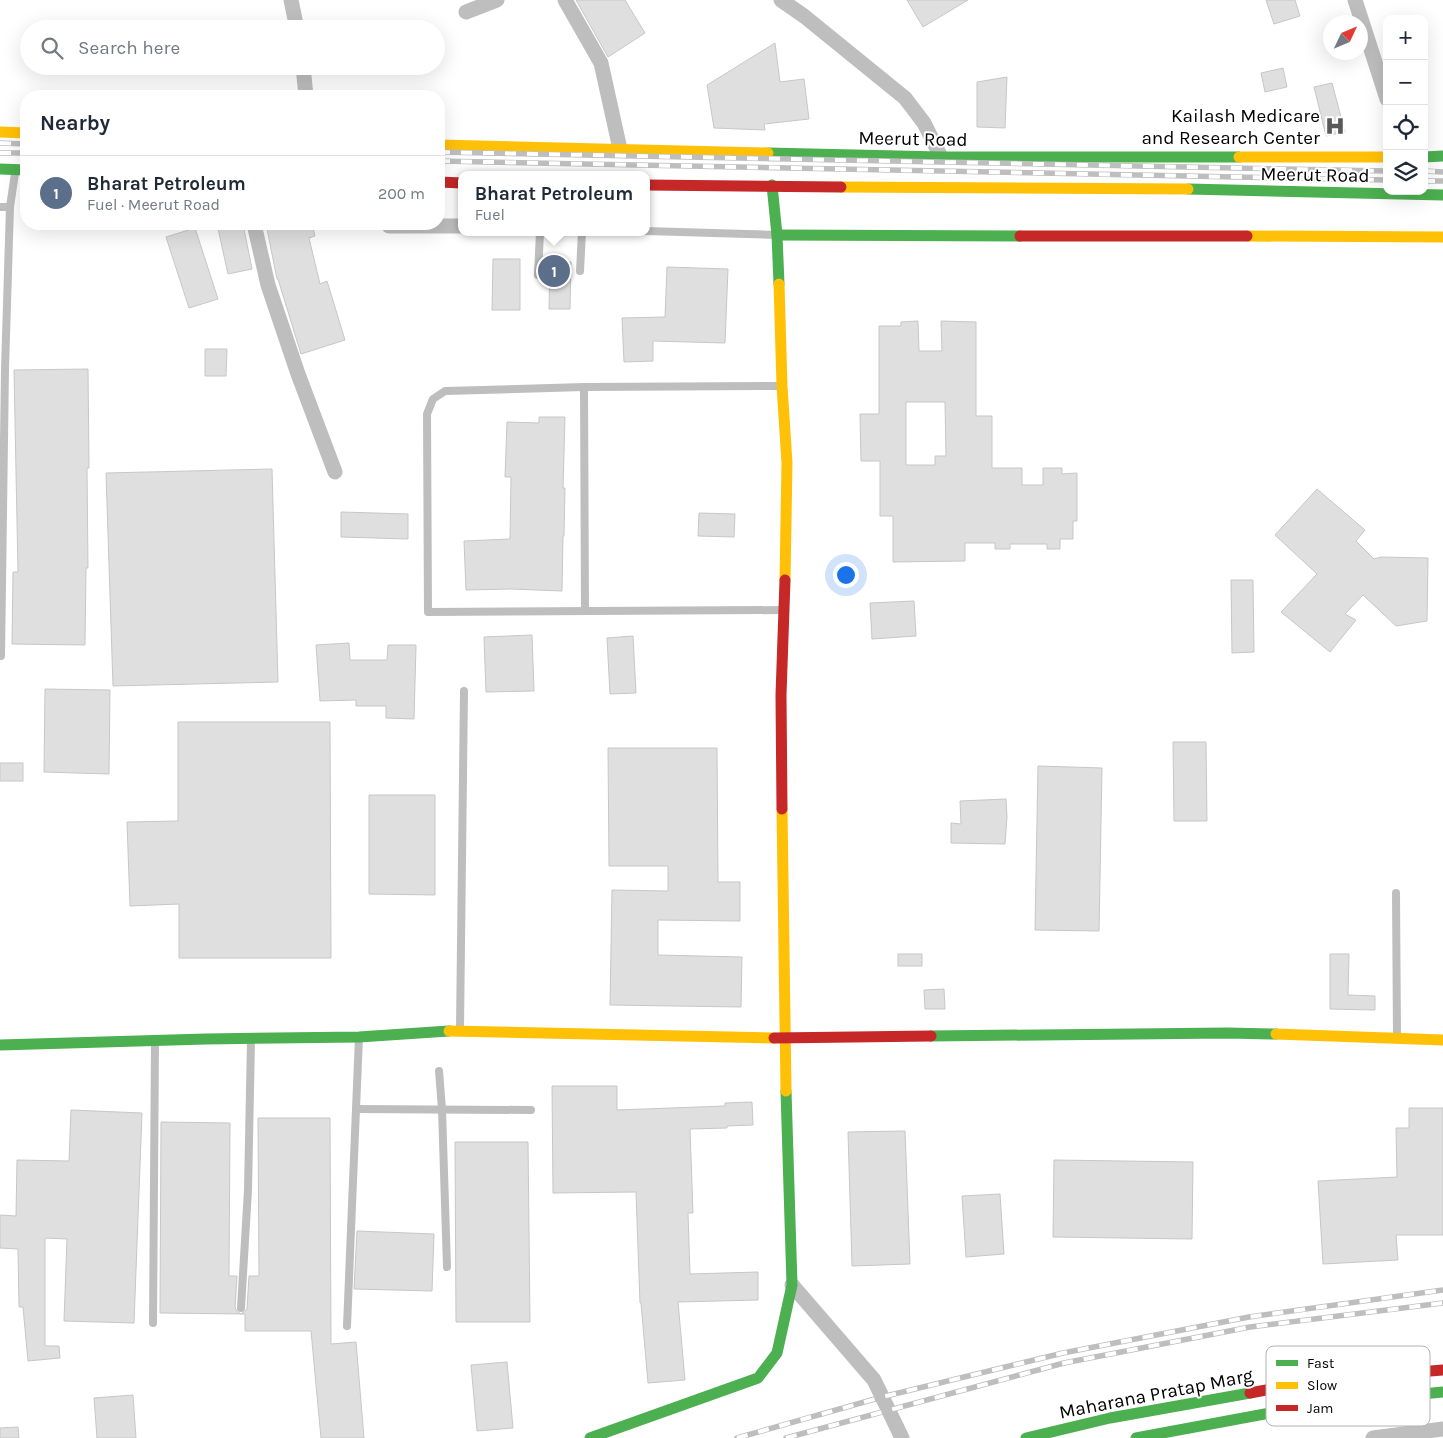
<!DOCTYPE html>
<html lang="en">
<head>
<meta charset="utf-8">
<style>
  :root { --surface:#fff; --page:#f2f2f3; --text:#1f2937; --muted:#747a83; --line:#e0e1e3; --accent:#0b8043 }
  body { margin:0; font-family:Karla,sans-serif; background:var(--page); color:var(--text) }
  .controls { position:absolute; right:15px; top:15px; display:grid; overflow:hidden; border-radius:10px; box-shadow:0 5px 20px #0002 }
  .controls button { width:45px; height:45px; display:grid; place-items:center; padding:0; border:0; border-bottom:1px solid var(--line); background:var(--surface); color:var(--text); font:25px sans-serif }
  .compass { position:absolute; left:1323px; top:15px; width:45px; height:45px; border-radius:50%; background:var(--surface); box-shadow:0 5px 20px #0002; rotate:46deg }
  .you { position:absolute; left:845px; top:574px; width:18px; height:18px; margin:-12px; border:4px solid #fff; border-radius:50%; background:#1a73e8; box-shadow:0 0 0 8px #1a73e833 }
  .badge { display:grid; place-items:center; width:32px; height:32px; border-radius:50%; background:var(--accent); color:#fff; font-size:16px; font-weight:700 }
  .pin { position:absolute; translate:-50% -50%; border:2px solid #fff; box-shadow:0 1px 5px #0006 }
  .popup { position:absolute; left:458px; top:171px; width:192px; height:65px; box-sizing:border-box; display:grid; place-content:center; border-radius:10px; background:var(--surface); filter:drop-shadow(0 1px 4px #0005); font-size:16px; white-space:nowrap; color:var(--muted) }
  .popup b { font-size:19px; color:var(--text) }
  .popup::after { content:''; position:absolute; left:50%; top:100%; margin-left:-10px; border:10px solid transparent; border-top-color:var(--surface) }
  .list { margin:0; padding:0; list-style:none }
  h2 { display:flex; justify-content:space-between; align-items:center; height:65px; margin:0; padding:0 20px; font-size:21px }
  h2 small { font-size:16px; font-weight:400; color:var(--muted) }
  .list li { display:grid; grid-template-columns:32px 1fr auto; gap:15px; align-items:center; box-sizing:border-box; height:75px; padding:0 20px; border-top:1px solid var(--line) }
  .list b { display:block; font-size:19px; white-space:nowrap }
  .list p { margin:0; font-size:16px; white-space:nowrap; color:var(--muted) }
  .list em { font-size:16px; font-style:normal; color:var(--muted) }
  .icon { flex:none; width:28px; height:28px; fill:none; stroke:currentColor; stroke-width:2; stroke-linecap:round; stroke-linejoin:round }
  .map { position:relative; flex:none; width:1443px; height:1438px; overflow:hidden }
  .search { position:absolute; background:var(--surface); box-shadow:0 5px 20px #0002; left:20px; top:20px; width:425px; height:55px; display:flex; align-items:center; gap:12px; box-sizing:border-box; padding:0 18px; border-radius:28px; color:var(--muted); font-size:19px }
  .panel { position:absolute; background:var(--surface); box-shadow:0 5px 20px #0002; left:20px; top:90px; width:425px; height:140px; border-radius:20px }
  .map>svg:first-child { display:block }
  .building { fill:#dfdfdf; stroke:#c7c7c7; fill-rule:evenodd }
  .lines { fill:none; stroke-linecap:round; stroke-linejoin:round }
  .lane { stroke:#bebebe; stroke-width:8 }
  .street { stroke:#bebebe; stroke-width:15 }
  .fast { stroke:#4caf50; stroke-width:11 }
  .slow { stroke:#ffc107; stroke-width:11 }
  .jam { stroke:#c62828; stroke-width:11 }
  .rail-casing { stroke:#bebebe; stroke-width:5.5 }
  .rail { stroke:#fff; stroke-width:4; stroke-dasharray:11; stroke-linecap:butt }
  .labels { text-anchor:middle; stroke-width:4; stroke-linejoin:round; paint-order:stroke }
  .poi-label { font-size:19px; fill:#000; stroke:#fff; text-anchor:end }
  .street-label { font-size:19px; fill:#000; stroke:#fff }
  .key { fill:#fff; stroke:#b2b2b2; stroke-width:1 }
  .key-label { font-size:14px; fill:#000 }
</style>
</head>
<body>
<div class="map">
<svg width="1443" height="1438" viewBox="0 0 1443 1438">
  <rect width="100%" height="100%" fill="#fff"/>
  <g class="building">
    <path d="M576,0H625L645,33L608,57Z"/>
    <path d="M907,0H968L923,27Z"/>
    <path d="M1266,0H1295L1300,16L1274,24Z"/>
    <path d="M775,43L780,82L804,79L809,119L764,124L765,130L714,128L707,85Z"/>
    <path d="M1283,68L1287,87L1265,92L1261,73Z"/>
    <path d="M1007,77L1005,128L977,127V82Z"/>
    <path d="M1332,83L1345,132L1326,136L1314,87Z"/>
    <path d="M217,224H243L252,269L228,274Z"/>
    <path d="M287,224H312L315,236L309,238L320,284L327,281L345,340L301,354L278,279H277L267,229Z"/>
    <path d="M195,228L218,299L189,308L166,237Z"/>
    <path d="M493,259H520V310H492Z"/>
    <path d="M550,262H571L570,309H549Z"/>
    <path d="M667,267L728,269L725,343L653,341V361L624,362L622,318L665,317Z"/>
    <path d="M918,321L919,351H942L941,321L976,322V416H992V468H1022V485H1043V468H1062V474L1077,473V521H1073V539H1060V549H1047V544H1010V549H995V543H965V561L893,562V516H880V461H861L860,414H879V326H901V322ZM906,402H945L946,456H935V465H906Z"/>
    <path d="M205,349H227L226,376H205Z"/>
    <path d="M88,369L89,468H87L88,568H86L85,645L12,644L13,572H18L14,370Z"/>
    <path d="M539,417H565L563,488H565L564,536H563L562,591L511,589L466,590L464,541L510,539L511,477H505L507,422L539,423Z"/>
    <path d="M272,469L278,682L113,686L106,473Z"/>
    <path d="M1317,489L1365,530L1356,541L1374,559L1381,557L1428,558L1427,621L1396,626L1363,595L1345,614L1356,620L1330,652L1281,612L1317,574L1275,535Z"/>
    <path d="M341,512L408,514V539L341,537Z"/>
    <path d="M699,513L735,514L734,537L698,536Z"/>
    <path d="M1231,580H1253L1254,652L1232,653Z"/>
    <path d="M914,601L916,636L872,639L870,603Z"/>
    <path d="M532,635L534,691L486,692L484,637Z"/>
    <path d="M633,636L636,693L610,694L607,638Z"/>
    <path d="M349,643L350,660H387L388,645H416L414,719L386,718V706H356V700L320,701L316,645Z"/>
    <path d="M45,689L110,690L109,774L44,772Z"/>
    <path d="M178,722H330L331,958H179V904L130,906L127,822L178,821Z"/>
    <path d="M1173,742H1206L1207,821H1174Z"/>
    <path d="M608,748H717L718,882H740V921L658,920V955L742,957L741,1007L610,1005L612,890L668,891V866H609Z"/>
    <rect x="0" y="763" width="23" height="18"/>
    <path d="M1038,766L1102,768L1099,931L1035,930Z"/>
    <path d="M369,795H435V895L369,894Z"/>
    <path d="M1006,799L1007,817L1005,844L951,843V823L961,824L960,801Z"/>
    <rect x="898" y="954" width="24" height="12"/>
    <path d="M1330,954H1349L1348,995L1375,996V1010L1330,1009Z"/>
    <path d="M944,989L945,1009H925L924,990Z"/>
    <path d="M552,1086H617V1110L725,1106V1103L752,1102L753,1125L727,1126V1128L690,1129L693,1213H688L690,1274L758,1272V1300L678,1302L685,1380L648,1383L641,1303H640L636,1192L553,1193Z"/>
    <path d="M1409,1108H1443V1235H1396L1398,1260L1323,1264L1318,1181L1397,1177L1396,1128H1409Z"/>
    <path d="M71,1110L142,1113L134,1323L64,1321L67,1239L45,1238V1346H59L60,1358L28,1361L23,1307H19L18,1249L0,1248V1215L16,1216L17,1160L69,1161Z"/>
    <path d="M258,1118H330L331,1344L356,1342L364,1438H321L311,1331H245V1314L160,1313L161,1122L230,1123L229,1276H237L235,1308L238,1312L241,1314L247,1309L249,1276H259Z"/>
    <path d="M905,1131L910,1264L852,1266L848,1132Z"/>
    <path d="M455,1142H528L530,1322H456Z"/>
    <path d="M1054,1160L1193,1162L1192,1239L1053,1237Z"/>
    <path d="M1000,1194L1004,1254L966,1257L962,1196Z"/>
    <path d="M357,1231L434,1234L432,1291L354,1289Z"/>
    <path d="M507,1362L513,1428L477,1431L471,1365Z"/>
    <path d="M133,1395L136,1438H97L94,1398Z"/>
    <path d="M18,1427L19,1438H0V1428Z"/>
  </g>
  <g class="lines">
    <g class="lane">
      <path d="M0,207H10"/>
      <path d="M646,231L777,235"/>
      <path d="M580,271L582,232"/>
      <path d="M538,275L540,232"/>
      <path d="M782,386L584,387L445,391L433,399L427,414L428,612L785,610"/>
      <path d="M584,387L585,611"/>
      <path d="M0,656H1L5,369L10,207L15,173"/>
      <path d="M1396,893L1397,1037"/>
      <path d="M460,1028L464,691"/>
      <path d="M439,1071L442,1109L447,1267"/>
      <path d="M356,1109L531,1110"/>
      <path d="M241,1308L248,1190L251,1040"/>
      <path d="M153,1323L155,1042"/>
      <path d="M347,1326L359,1037"/>
    </g>
    <g class="street">
      <path d="M291,0L297,29"/>
      <path d="M565,0L601,63L620,149"/>
      <path d="M781,0L804,16L905,98L924,123L941,157"/>
      <path d="M1355,0L1387,99"/>
      <path d="M466,12L497,0"/>
      <path d="M303,66L306,96"/>
      <path d="M254,224L268,285L298,374L335,472"/>
      <path d="M389,226H462"/>
      <path d="M792,1285L874,1380L902,1438"/>
      <path d="M1373,1438L1443,1429"/>
    </g>
    <g class="fast">
      <path d="M768,153L941,157H1239"/>
      <path d="M1424,157L1443,156"/>
      <path d="M0,169L26,170"/>
      <path d="M772,185L777,235L779,284"/>
      <path d="M1188,189L1443,195"/>
      <path d="M777,235L1020,236"/>
      <path d="M931,1036L1227,1033L1276,1034"/>
      <path d="M0,1045L206,1039L359,1037L449,1031"/>
      <path d="M590,1438L758,1378L777,1353L792,1285L786,1091"/>
      <path d="M1026,1438L1110,1418L1250,1393"/>
      <path d="M1136,1438L1318,1404L1443,1392"/>
    </g>
    <g class="slow">
      <path d="M0,132L26,133"/>
      <path d="M439,145L768,153"/>
      <path d="M1239,157H1387"/>
      <path d="M841,187L1188,189"/>
      <path d="M1247,236L1443,237"/>
      <path d="M779,284L782,386L787,463L785,580"/>
      <path d="M782,809L786,1091"/>
      <path d="M449,1031L774,1038"/>
      <path d="M1276,1034L1443,1040"/>
    </g>
    <g class="jam">
      <path d="M439,182L462,183"/>
      <path d="M646,185L841,187"/>
      <path d="M1020,236H1247"/>
      <path d="M782,809L781,695L785,580"/>
      <path d="M774,1038L931,1036"/>
      <path d="M1250,1393L1320,1380L1443,1370"/>
    </g>
    <defs>
      <g id="rail">
        <path d="M0,143L26,144"/>
        <path d="M439,152L1387,171"/>
        <path d="M0,153H26"/>
        <path d="M439,161L1387,180"/>
        <path d="M1424,171L1443,172"/>
        <path d="M1424,181H1443"/>
        <path d="M737,1438L882,1397L1063,1353L1249,1317L1443,1290"/>
        <path d="M786,1438L1064,1363L1250,1327L1443,1303"/>
      </g>
    </defs>
    <use href="#rail" class="rail-casing"/>
    <use href="#rail" class="rail"/>
  </g>
  <defs>
    <symbol id="hospital-bare" viewBox="-9 -9 18 18"><path d="M-5-5h3v3.5h4V-5h3V5h-3V1.5h-4V5h-3Z" fill="#595959" stroke="#fff" stroke-width="2.5" paint-order="stroke"/></symbol>
  </defs>
  <g fill-rule="evenodd">
    <use href="#hospital-bare" x="1321" y="112" width="28" height="28"/>
  </g>
  <g class="labels">
    <g class="poi-label">
      <text x="1320" y="122">Kailash Medicare<tspan x="1320" dy="22">and Research Center</tspan></text>
    </g>
    <g class="street-label">
      <text transform="translate(913 138) rotate(1)" y="7">Meerut Road</text>
      <text transform="translate(1315 174) rotate(1)" y="7">Meerut Road</text>
      <text transform="translate(1156 1393) rotate(-11)" y="7">Maharana Pratap Marg</text>
    </g>
  </g>
  <rect x="1266" y="1346" width="164" height="80" rx="8" class="key"/>
  <rect x="1276" y="1360" width="22" height="6" fill="#4caf50"/>
  <rect x="1276" y="1382" width="22" height="7" fill="#ffc107"/>
  <rect x="1276" y="1405" width="22" height="6" fill="#c62828"/>
  <g class="key-label">
    <text x="1307" y="1368">Fast</text>
    <text x="1307" y="1390">Slow</text>
    <text x="1307" y="1413">Jam</text>
  </g>
</svg>
<div class="controls">
<button>+</button>
<button>−</button>
<button><svg class="icon" aria-label="locate" viewBox="0 0 24 24"><circle cx="12" cy="12" r="6"/><path d="M12 2v4M12 18v4M2 12h4M18 12h4"/></svg></button>
<button><svg class="icon" aria-label="layers" viewBox="0 0 24 24"><path d="M12 4l9 5-9 5-9-5zM3 14l9 5 9-5"/></svg></button>
</div>
<svg class="compass" viewBox="-18 -18 36 36"><path d="M0-13l5 13h-10z" fill="#e53935"/><path d="M0 13l5-13h-10z" fill="#747a83"/></svg>
<div class="you"></div>
<div class="pin badge" style="left:554px;top:271px;background:#5c6f8a">1</div>
<div class="popup"><b>Bharat Petroleum</b>Fuel</div>
<div class="search"><svg class="icon" aria-label="search" viewBox="0 0 24 24"><circle cx="10" cy="10" r="6"/><path d="M15 15l6 6"/></svg>Search here</div>
<section class="panel">
<h2>Nearby<small></small></h2>
<ul class="list">
<li><span class="badge" style="background:#5c6f8a">1</span><div><b>Bharat Petroleum</b><p>Fuel · Meerut Road</p></div><em>200 m</em></li>
</ul>
</section>
</div>
</body>
</html>
